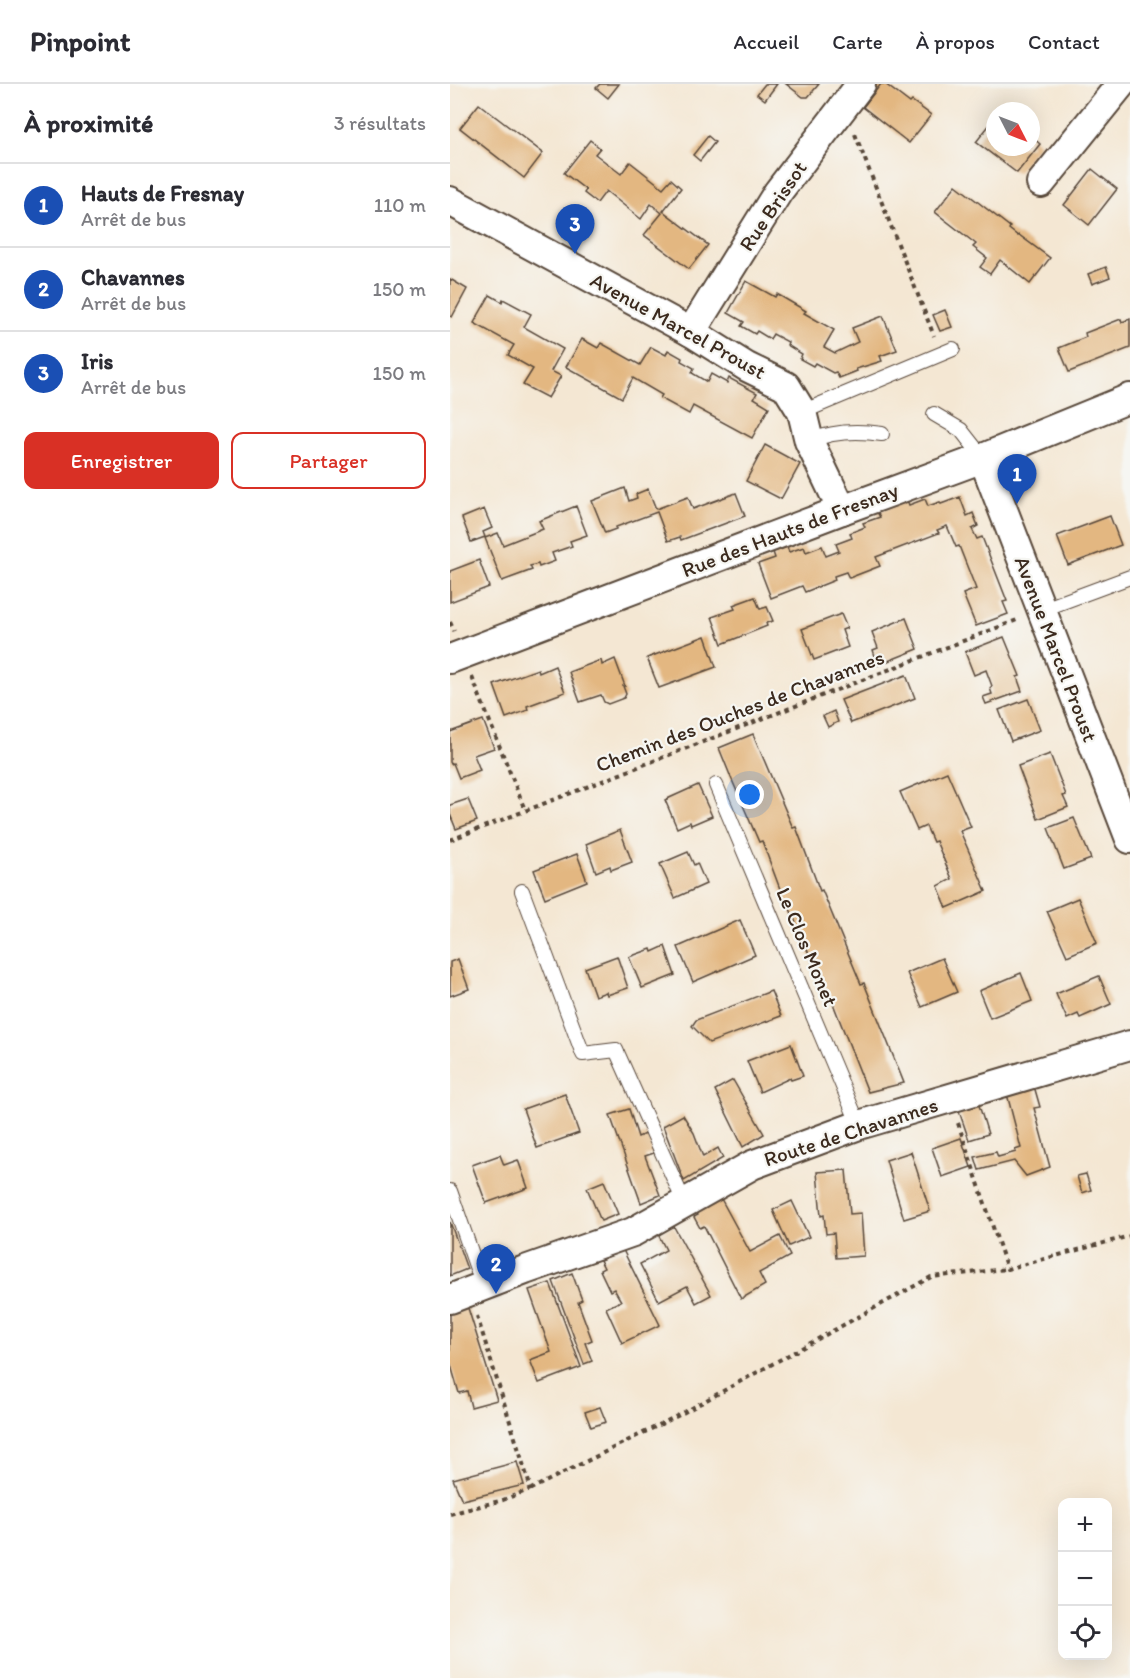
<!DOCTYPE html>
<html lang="fr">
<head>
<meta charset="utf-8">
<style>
  :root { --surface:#fff; --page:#f2f2f3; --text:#2b2b33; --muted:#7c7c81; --line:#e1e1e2; --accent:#d93025 }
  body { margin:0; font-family:Itim,sans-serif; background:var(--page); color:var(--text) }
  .controls { position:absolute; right:18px; bottom:18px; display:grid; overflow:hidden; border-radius:12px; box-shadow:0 6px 24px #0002 }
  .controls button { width:54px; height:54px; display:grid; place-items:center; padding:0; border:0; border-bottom:2px solid var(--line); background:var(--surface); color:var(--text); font:30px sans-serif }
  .compass { position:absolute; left:536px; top:18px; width:54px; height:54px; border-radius:50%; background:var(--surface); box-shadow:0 6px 24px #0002; rotate:132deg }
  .you { position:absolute; left:300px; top:711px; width:21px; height:21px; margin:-15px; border:4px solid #fff; border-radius:50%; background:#1a73e8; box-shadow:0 0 0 9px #1a73e833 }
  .badge { display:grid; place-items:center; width:39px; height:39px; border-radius:50%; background:var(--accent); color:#fff; font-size:20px; font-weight:700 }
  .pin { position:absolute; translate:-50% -50px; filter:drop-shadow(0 2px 3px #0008) }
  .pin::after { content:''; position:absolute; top:32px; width:21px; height:18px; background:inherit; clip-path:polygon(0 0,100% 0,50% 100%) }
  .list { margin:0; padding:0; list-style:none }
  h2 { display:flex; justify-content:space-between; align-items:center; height:78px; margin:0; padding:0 24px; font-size:26px }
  h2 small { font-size:20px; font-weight:400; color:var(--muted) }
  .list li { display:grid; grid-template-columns:39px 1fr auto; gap:18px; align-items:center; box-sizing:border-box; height:84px; padding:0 24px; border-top:2px solid var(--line) }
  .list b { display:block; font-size:22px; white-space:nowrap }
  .list p { margin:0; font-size:20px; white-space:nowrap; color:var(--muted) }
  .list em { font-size:20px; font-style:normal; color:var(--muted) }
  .actions { display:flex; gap:12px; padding:18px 24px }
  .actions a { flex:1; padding:14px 0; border:2px solid var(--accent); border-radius:12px; text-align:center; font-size:21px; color:var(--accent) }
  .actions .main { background:var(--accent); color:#fff }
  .icon { flex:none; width:33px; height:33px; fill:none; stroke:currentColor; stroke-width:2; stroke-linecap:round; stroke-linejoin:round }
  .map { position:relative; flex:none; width:680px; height:1594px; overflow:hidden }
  header { display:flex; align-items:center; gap:36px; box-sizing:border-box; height:84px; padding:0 30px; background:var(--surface); border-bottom:2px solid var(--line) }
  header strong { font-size:28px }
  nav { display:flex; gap:33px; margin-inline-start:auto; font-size:21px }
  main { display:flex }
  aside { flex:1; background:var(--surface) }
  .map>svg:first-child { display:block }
  .building { fill:#e3b781 }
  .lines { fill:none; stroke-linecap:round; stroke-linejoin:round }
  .service-casing { stroke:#574639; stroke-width:16 }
  .minor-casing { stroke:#574639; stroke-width:32 }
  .path { stroke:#574639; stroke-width:4; stroke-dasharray:4.5 4.5; stroke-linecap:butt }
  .service { stroke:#fff; stroke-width:14 }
  .minor { stroke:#fff; stroke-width:28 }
  .labels { text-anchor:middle; stroke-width:4.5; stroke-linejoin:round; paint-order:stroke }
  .street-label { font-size:21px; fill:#3b2a1e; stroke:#f6f6f2 }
</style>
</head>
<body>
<header>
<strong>Pinpoint</strong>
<nav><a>Accueil</a><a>Carte</a><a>À propos</a><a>Contact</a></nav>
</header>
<main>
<aside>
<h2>À proximité<small>3 résultats</small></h2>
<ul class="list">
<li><span class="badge" style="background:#1a4fb4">1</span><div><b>Hauts de Fresnay</b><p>Arrêt de bus</p></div><em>110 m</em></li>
<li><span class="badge" style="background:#1a4fb4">2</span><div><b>Chavannes</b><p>Arrêt de bus</p></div><em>150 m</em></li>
<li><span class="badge" style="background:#1a4fb4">3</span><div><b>Iris</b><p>Arrêt de bus</p></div><em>150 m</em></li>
</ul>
<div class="actions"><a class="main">Enregistrer</a><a>Partager</a></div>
</aside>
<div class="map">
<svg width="680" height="1594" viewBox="0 0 680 1594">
  <rect width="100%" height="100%" fill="#f6f6f2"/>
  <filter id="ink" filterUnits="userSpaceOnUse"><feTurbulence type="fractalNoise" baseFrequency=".0167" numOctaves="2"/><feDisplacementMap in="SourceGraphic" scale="12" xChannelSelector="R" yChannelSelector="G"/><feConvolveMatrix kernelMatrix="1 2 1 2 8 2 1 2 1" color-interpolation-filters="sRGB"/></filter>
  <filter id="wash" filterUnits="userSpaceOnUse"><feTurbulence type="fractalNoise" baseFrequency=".008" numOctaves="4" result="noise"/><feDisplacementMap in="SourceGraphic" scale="24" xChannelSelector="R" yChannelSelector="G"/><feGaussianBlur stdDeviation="1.35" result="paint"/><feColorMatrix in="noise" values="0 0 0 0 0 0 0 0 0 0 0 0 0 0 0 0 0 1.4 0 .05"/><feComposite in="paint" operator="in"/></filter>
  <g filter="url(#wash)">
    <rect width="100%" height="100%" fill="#f4e7d3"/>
    <g id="blocks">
      <g class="building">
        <path d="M150,0H169L158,14L146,4Z"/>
        <path d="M315,0H327L315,16L307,10Z"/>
        <path d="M336,0H369L358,13H353Z"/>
        <path d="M431,0H435L460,19L462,17L481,31L459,59L413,23Z"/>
        <path d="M29,20L93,69L74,94L10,44Z"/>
        <path d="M545,34V63H581V52L590,60L567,89L526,58Z"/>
        <path d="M258,52L265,58L250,77L243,71Z"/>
        <path d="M140,56L150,64L145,70L171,90L180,78L213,104L221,95L231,104L213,127L258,161L239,185L194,151L212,129L201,120L191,135L156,107L147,119L134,109L136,106L114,89Z"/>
        <path d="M642,85L667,105L639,141L614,121Z"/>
        <path d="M506,101L560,143L559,145L568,152L569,151L600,174L580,200L550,176L540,190L530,183L537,174L523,163L526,160L485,128Z"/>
        <path d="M656,183L660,193L642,200L638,190Z"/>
        <path d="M0,195L17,205L2,233L0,232Z"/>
        <path d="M296,197L325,213L327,210L356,227L354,229L384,246L374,263L385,269L408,258L402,244L433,232L447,266L430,272L432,277L406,285L407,287L389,294L386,288L383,289L365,279L363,282L350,275L352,270L337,261L338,258L323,250L320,255L307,247L305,250L291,242L294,238L278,229Z"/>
        <path d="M40,211L52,218L53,215L81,230L74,243L113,265L101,287L111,292L98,314L73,301L83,285L58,271L64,261L24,239Z"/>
        <path d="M495,226L502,243L490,247L483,231Z"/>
        <path d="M671,235L672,238L680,235V264L619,288L609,264L636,253L635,249Z"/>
        <path d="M132,255L148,264L151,259L190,281L201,263L216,271L218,266L232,274L231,277L244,284L242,289L257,298L261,290L277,299L279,294L307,309L304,314L319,323L302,354L243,322L239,330L210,314L212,311L183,294L172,314L116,283Z"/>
        <path d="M315,361L350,380L331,415L296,397Z"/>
        <path d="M175,404L179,417L187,414L186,410L198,405L206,425L238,413L243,425L286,409L295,432L231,456L230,453L218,457L207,428L166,443V445L155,449L142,417Z"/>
        <path d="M510,413L517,432L523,429L528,442L522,445L527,455L532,453L557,517L553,518L558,530L526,542L513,510L526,505L509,462L506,463L497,442L487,446L489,449L426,473L430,482L399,494L396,488L384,492L385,496L355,508L352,502L321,514L308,480L325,474L323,468L337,463L339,468L354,463L356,468L372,462L376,472L389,467L386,460L402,454L400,449L415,443L413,439L430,433L427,428L457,416L459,421L475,415L478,422L490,418L491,420Z"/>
        <path d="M126,422L137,451L120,457L122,462L102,469L105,477L89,483L88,480L80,482L82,486L52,497L35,454L48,449L53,461L93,445L89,437Z"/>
        <path d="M34,425L42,444L33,448L35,453L21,458L12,434Z"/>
        <path d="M660,432L671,461L618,481L607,452Z"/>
        <path d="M29,476L39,503L0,518V487Z"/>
        <path d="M305,513L310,525L317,523L323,537L316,539L317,542L272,560L262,533L285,525L283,521Z"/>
        <path d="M391,530L397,544L392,546L398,563L364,576L352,545Z"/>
        <path d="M456,534L468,565L428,581L423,566L428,564L422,548Z"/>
        <path d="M255,552L266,583L209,604L197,574Z"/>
        <path d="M554,553L570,592L567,593L572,607L536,620L533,613L542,610L540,604L542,602L536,586L524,591L515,568Z"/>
        <path d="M165,575L175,602H173L176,610L174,614L158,620L154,618L151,611L130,618L119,588L151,576L152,581Z"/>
        <path d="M105,582L115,608L77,622L78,626L56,634L44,601L88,585L89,589Z"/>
        <path d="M456,591L465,614L401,639L391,616Z"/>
        <path d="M578,615L590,646L561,657L549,626Z"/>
        <path d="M384,627L388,638L378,643L373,632Z"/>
        <path d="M33,636L44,664L24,671L30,686L9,694L3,679L1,680L0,678V648Z"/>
        <path d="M303,650L343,744L346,743L370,807L372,806L411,900L414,899L454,999L418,1008L380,912L377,913L338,820L336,821L312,757L309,758L282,696L269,664Z"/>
        <path d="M600,670L616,711L613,712L618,723L588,735L568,682Z"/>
        <path d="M497,688L521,743L510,747L536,807L497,824L488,802L502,795L486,757L483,758L476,742L467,746L450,708Z"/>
        <path d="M248,701L262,732L241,741L240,738L227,744L215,716Z"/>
        <path d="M18,715L27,737L6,745L0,730V721Z"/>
        <path d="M624,734L641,775L614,785L598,744Z"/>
        <path d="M170,746L182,778L161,786L160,782L146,788L136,760Z"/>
        <path d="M238,768L244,781L247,779L256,800L225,814L210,780Z"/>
        <path d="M127,770L137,797L95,814L84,786Z"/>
        <path d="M628,814L647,859L617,872L597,827Z"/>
        <path d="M290,836L305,871L243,898L228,863Z"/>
        <path d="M215,862L225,891L192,904L179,873L201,865L202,868Z"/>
        <path d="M167,872L178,904L157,911L156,908L145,912L135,884Z"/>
        <path d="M492,874L507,908L472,923L457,889Z"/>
        <path d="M8,875L19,905L0,912V878Z"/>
        <path d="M571,889L582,917L540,934L529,907Z"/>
        <path d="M649,892L661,920L630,934L628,930L617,935L606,910Z"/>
        <path d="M321,907L331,932L259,959L242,942L246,936Z"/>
        <path d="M341,960L353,992L341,996L340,994L310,1008L297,977Z"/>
        <path d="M283,996L314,1050L293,1063L265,1006Z"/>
        <path d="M584,1002L590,1023L584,1024L600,1083L576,1092L564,1077L529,1086L525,1073L546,1068L548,1073L566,1068L565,1066L571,1064L557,1010Z"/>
        <path d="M115,1010L129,1049L87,1064L73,1025Z"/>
        <path d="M528,1018L538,1050L519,1056L508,1024Z"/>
        <path d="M179,1025L188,1053L197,1049L204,1069L195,1072L210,1111L191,1119L160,1031Z"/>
        <path d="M233,1031L244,1049L253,1073L268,1064L273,1074L234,1097L213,1042Z"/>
        <path d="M511,1054L521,1083L492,1093L482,1064Z"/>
        <path d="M461,1068L480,1127L454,1135L436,1076Z"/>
        <path d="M50,1071L54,1081L68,1076L78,1104L36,1119L22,1081Z"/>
        <path d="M396,1086L400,1130L411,1129L414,1172L386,1174L384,1149L376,1150L374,1131L371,1132L367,1088Z"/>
        <path d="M636,1090L641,1106L632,1109L627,1092Z"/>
        <path d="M154,1097L168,1130L151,1137L137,1104Z"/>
        <path d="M270,1113L300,1168L330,1152L340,1172L309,1189L315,1201L291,1215L254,1142L250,1144L244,1133L248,1131L246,1128Z"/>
        <path d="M342,1117L359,1153L339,1162L323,1126Z"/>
        <path d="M0,1138L17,1185L0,1192Z"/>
        <path d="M223,1141L261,1211L246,1219L237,1202L209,1217L190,1180L216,1166L208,1150Z"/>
        <path d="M173,1166L210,1241L172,1259L156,1224L171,1217L164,1205L160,1207L150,1186L154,1184L150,1176Z"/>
        <path d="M122,1189L132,1216L128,1218L142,1256L135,1259L142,1277L134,1280L103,1197Z"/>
        <path d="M100,1199L131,1283L89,1299L80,1276L101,1268L79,1206Z"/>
        <path d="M18,1224L47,1316L21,1323L17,1307L9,1309L0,1278V1229Z"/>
        <path d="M150,1323L156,1338L141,1343L135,1328Z"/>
        <path d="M67,1378L74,1401L12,1416L3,1395Z"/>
      </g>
    </g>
  </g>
  <g filter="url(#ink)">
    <use href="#blocks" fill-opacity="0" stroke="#574639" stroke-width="1.5"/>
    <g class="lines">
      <defs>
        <g id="service">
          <path d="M352,328L503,265"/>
          <path d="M484,330L511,346L533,374"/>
          <path d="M359,357C383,347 406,346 432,350"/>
          <path d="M591,526L680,493"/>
          <path d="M266,701L409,1041"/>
          <path d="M72,807L133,970L166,966L235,1120"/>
          <path d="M0,1107L33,1202"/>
        </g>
        <g id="minor">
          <path d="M591,99L671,0"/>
          <path d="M0,117L241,248L297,283L336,302L352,328L359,357L392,426"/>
          <path d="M241,248L328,108L411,0"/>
          <path d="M533,374L680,755"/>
          <path d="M0,575L392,426L533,374L680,314"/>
          <path d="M0,1215L75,1186L183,1148L302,1081L409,1041L680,961"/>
        </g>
      </defs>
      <use href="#service" class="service-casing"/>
      <use href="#minor" class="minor-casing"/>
      <g class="path">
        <path d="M405,50L484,252"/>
        <path d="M0,538L4,547"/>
        <path d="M22,593L75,726"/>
        <path d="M0,756L567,536"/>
        <path d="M508,1039L557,1185L680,1152"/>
        <path d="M27,1232L81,1405L231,1330L481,1193L557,1185"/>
        <path d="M0,1430L53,1416L81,1405"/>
      </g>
      <use href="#service" class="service"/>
      <use href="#minor" class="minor"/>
    </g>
  </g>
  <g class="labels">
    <g class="street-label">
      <text transform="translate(323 122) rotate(-56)" y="7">Rue Brissot</text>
      <text transform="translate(228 242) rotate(29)" y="7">Avenue Marcel Proust</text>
      <text transform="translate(340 446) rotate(-21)" y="7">Rue des Hauts de Fresnay</text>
      <text transform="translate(606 565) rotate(69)" y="7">Avenue Marcel Proust</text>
      <text transform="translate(290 627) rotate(-21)" y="7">Chemin des Ouches de Chavannes</text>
      <text transform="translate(357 863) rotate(67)" y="7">Le Clos Monet</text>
      <text transform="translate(401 1048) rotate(-18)" y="7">Route de Chavannes</text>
    </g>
  </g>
</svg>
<div class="controls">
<button>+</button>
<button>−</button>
<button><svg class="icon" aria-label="locate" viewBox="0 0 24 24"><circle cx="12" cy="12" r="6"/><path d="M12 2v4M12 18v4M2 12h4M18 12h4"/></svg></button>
</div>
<svg class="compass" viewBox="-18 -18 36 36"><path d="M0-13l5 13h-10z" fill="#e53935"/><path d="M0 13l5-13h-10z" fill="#7c7c81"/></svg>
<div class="you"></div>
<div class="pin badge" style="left:567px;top:420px;background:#1a4fb4">1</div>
<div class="pin badge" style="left:46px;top:1210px;background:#1a4fb4">2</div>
<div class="pin badge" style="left:125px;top:170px;background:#1a4fb4">3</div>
</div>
</main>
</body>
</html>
